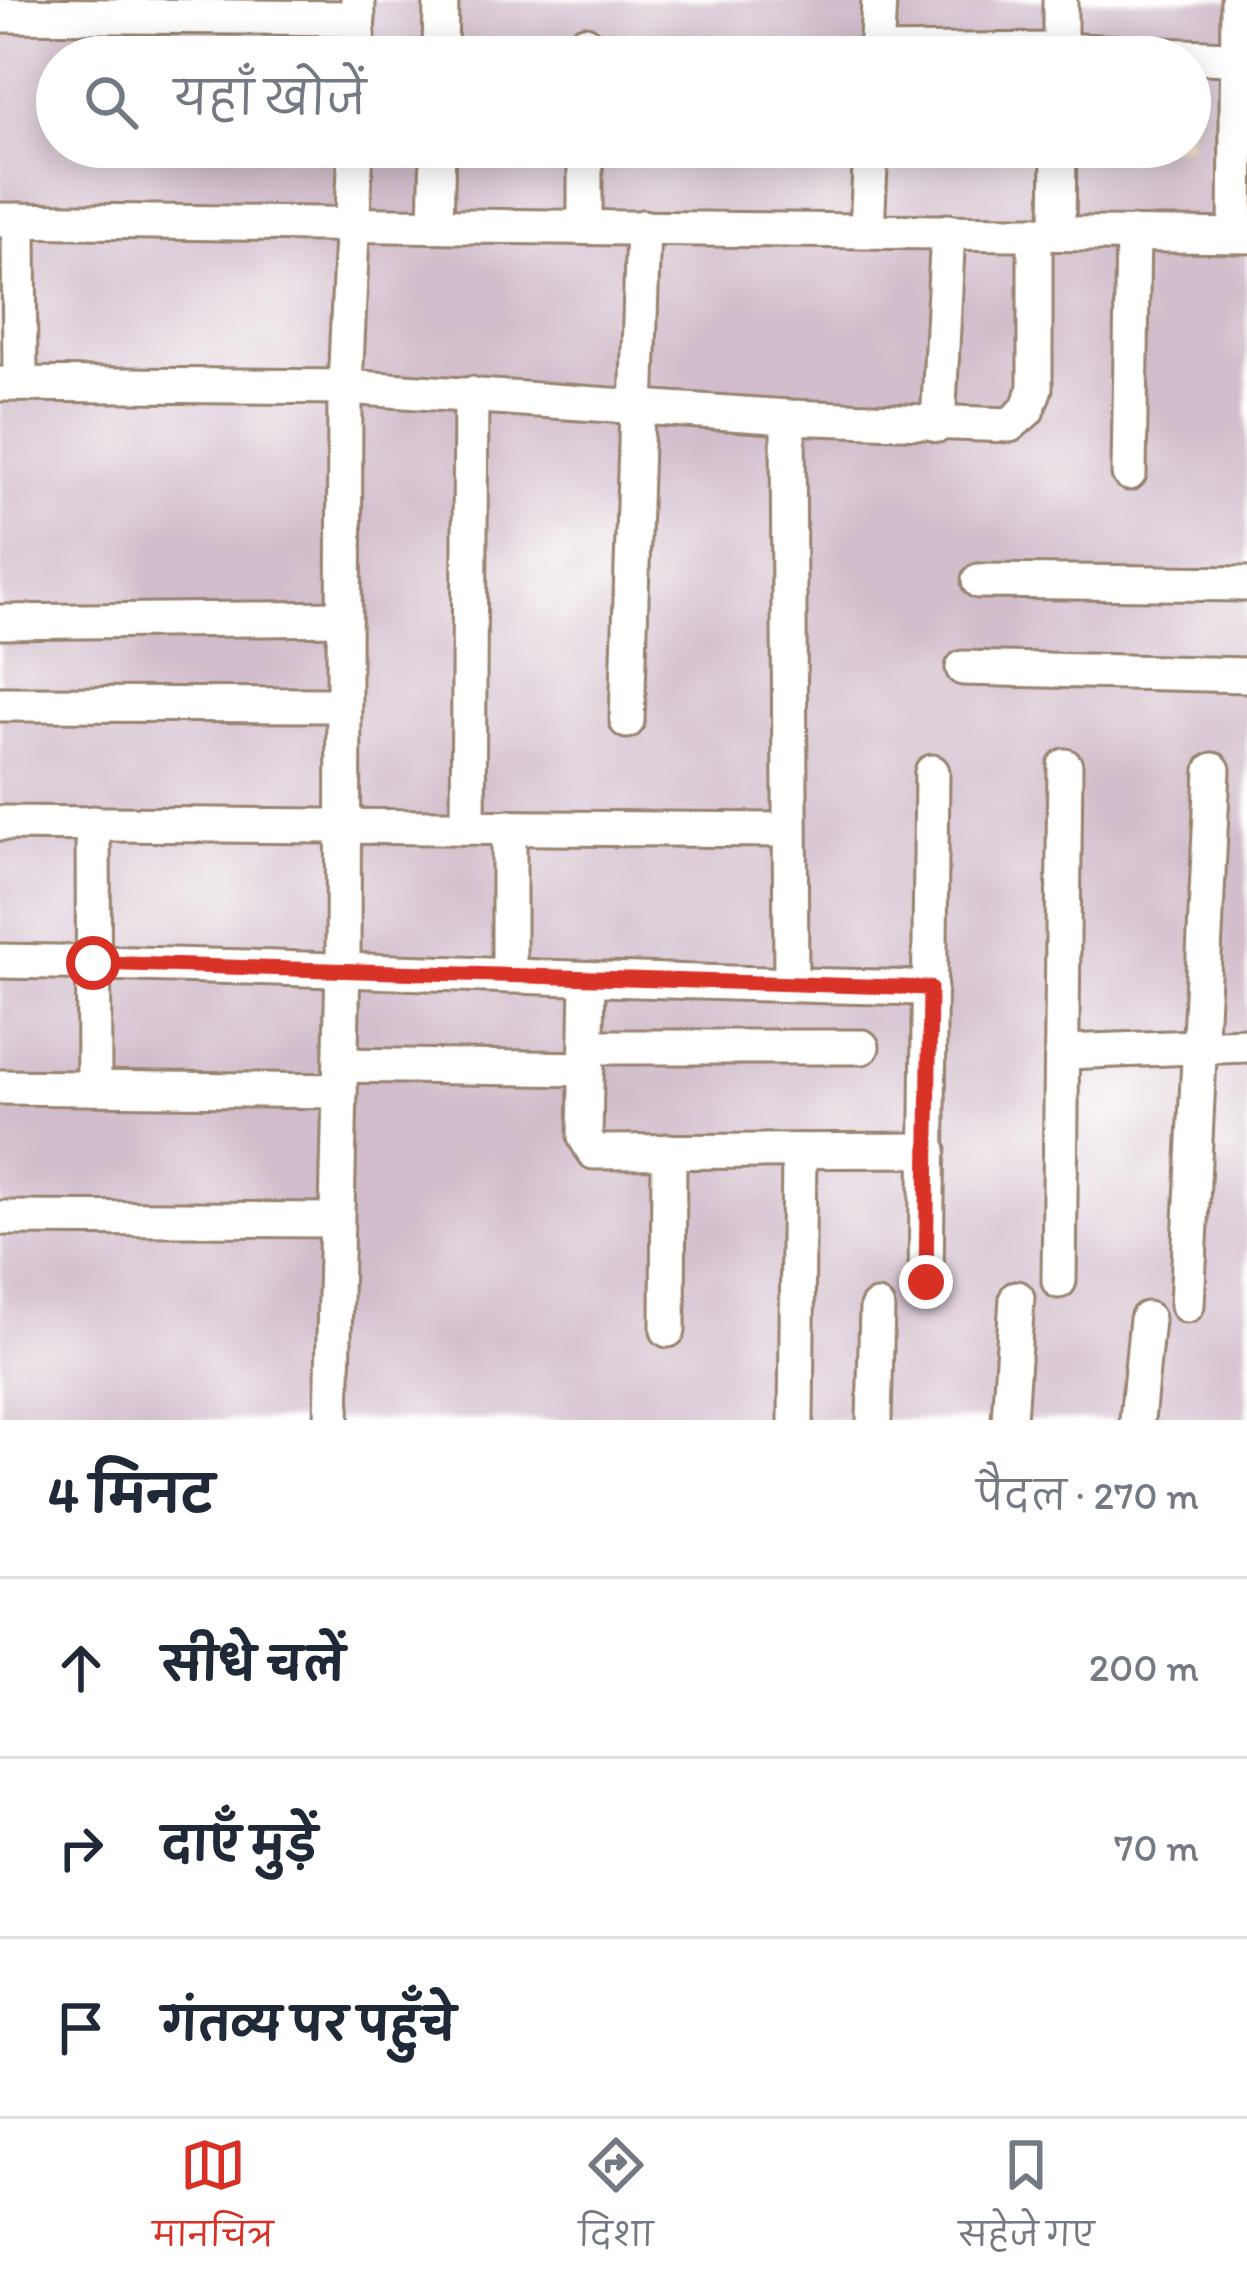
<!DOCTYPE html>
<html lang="hi">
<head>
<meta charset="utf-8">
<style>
  :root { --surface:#fff; --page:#f6f6f7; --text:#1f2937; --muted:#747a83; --line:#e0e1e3; --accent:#d93025 }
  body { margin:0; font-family:Itim,"Playpen Sans Deva",sans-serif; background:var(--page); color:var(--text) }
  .stop { position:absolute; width:36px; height:36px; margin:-27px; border:9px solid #d93025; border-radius:50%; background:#fff }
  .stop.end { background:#d93025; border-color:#fff; box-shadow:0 3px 12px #0008 }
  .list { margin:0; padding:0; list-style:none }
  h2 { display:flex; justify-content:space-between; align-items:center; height:156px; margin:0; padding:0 48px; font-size:51px }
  h2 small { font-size:39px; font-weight:400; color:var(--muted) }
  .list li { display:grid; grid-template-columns:78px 1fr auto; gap:36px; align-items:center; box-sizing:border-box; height:180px; padding:0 48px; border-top:3px solid var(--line) }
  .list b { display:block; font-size:45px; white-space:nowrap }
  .list em { font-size:39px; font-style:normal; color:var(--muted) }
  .icon { flex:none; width:66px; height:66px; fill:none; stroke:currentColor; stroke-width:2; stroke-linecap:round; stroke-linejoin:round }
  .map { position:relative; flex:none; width:1247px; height:1420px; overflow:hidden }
  .search { position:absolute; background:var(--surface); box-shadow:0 6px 30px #0003; left:36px; right:36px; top:36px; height:132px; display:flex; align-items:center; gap:30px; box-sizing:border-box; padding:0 42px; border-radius:66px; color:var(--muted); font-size:45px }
  .sheet { height:696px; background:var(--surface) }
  nav { display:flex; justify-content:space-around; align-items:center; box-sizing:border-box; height:168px; border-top:3px solid var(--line); background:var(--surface); font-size:33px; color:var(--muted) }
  nav a { display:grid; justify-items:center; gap:6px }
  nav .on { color:var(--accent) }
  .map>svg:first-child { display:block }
  .industrial { fill:#d1bdcb; fill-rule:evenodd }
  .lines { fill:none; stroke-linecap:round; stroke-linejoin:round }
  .minor-casing { stroke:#988370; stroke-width:39 }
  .minor { stroke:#fff; stroke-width:33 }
  .route { stroke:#d93025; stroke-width:15 }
</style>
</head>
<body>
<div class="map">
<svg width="1247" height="1420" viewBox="0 0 1247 1420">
  <rect width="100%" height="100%" fill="#fff"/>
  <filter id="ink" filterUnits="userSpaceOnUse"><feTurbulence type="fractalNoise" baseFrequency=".00833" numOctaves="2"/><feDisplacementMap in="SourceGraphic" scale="24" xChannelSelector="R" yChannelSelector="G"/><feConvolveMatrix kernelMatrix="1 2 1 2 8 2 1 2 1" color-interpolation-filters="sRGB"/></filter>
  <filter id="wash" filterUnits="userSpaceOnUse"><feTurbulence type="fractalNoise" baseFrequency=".004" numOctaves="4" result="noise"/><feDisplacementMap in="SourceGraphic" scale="48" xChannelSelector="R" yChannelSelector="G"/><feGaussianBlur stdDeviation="2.7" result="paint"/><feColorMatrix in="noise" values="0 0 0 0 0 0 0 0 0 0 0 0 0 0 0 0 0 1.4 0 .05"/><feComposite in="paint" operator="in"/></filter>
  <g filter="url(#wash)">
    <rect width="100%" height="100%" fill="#f5dcc1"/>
    <path class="industrial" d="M0,0H1247V1420H0ZM57,57H1190V147H57Z"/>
  </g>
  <g filter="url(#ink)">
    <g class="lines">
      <defs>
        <g id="minor">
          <path d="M0,15L358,18"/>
          <path d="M585,43V57"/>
          <path d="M876,52L1060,50L1247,59"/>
          <path d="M357,57L358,0"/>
          <path d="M440,57L441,0"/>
          <path d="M876,57L879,0"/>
          <path d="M1060,57V0"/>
          <path d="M585,147V226"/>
          <path d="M0,220L1247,236"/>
          <path d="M19,220L20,384"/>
          <path d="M436,224L438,147"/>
          <path d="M867,230L871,147"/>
          <path d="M1058,233L1059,147"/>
          <path d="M1236,235L1238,0"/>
          <path d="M0,384L345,387L788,417L1010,425L1027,410L1035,388V233"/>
          <path d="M788,417L791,985"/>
          <path d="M938,425L948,231"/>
          <path d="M1129,473L1133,234"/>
          <path d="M979,581L1247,584"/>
          <path d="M0,622L344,618"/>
          <path d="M963,668L1247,675"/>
          <path d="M0,704L343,705"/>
          <path d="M627,721L643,227"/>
          <path d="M0,823L787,830"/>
          <path d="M93,823L94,1088"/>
          <path d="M468,826L471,394"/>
          <path d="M0,961C310,966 620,982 930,988"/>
          <path d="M509,976V827"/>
          <path d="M588,981L585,1137L594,1152L929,1150"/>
          <path d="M587,1047H862"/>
          <path d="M1065,1052L1247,1045"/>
          <path d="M341,1065L587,1069"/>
          <path d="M0,1087L340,1091"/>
          <path d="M0,1218L335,1220"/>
          <path d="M1059,1281L1065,766"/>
          <path d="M926,1282L932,772"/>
          <path d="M1187,1305L1213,770"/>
          <path d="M668,1330L669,1151"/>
          <path d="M332,1420L343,966L345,387L356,147"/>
          <path d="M796,1420L799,1151"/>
          <path d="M874,1420L877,1308"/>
          <path d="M1009,1420L1017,1298"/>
          <path d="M1137,1420L1147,1319"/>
        </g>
      </defs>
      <use href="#minor" class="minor-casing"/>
      <use href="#minor" class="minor"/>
    </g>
  </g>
  <g class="lines" filter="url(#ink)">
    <path class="route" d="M93,963L930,988L926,1282"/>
  </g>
</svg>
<div class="stop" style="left:93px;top:963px"></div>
<div class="stop end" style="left:926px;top:1282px"></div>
<div class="search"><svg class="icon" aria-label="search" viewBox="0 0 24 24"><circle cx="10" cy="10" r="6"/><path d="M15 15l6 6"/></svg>यहाँ खोजें</div>
</div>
<section class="sheet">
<h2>4 मिनट<small>पैदल · 270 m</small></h2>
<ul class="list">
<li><svg class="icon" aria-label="ahead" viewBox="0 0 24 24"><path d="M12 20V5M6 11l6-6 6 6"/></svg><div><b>सीधे चलें</b></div><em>200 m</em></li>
<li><svg class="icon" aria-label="right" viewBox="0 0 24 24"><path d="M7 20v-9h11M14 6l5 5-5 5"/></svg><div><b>दाएँ मुड़ें</b></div><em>70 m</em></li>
<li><svg class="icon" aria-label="arrive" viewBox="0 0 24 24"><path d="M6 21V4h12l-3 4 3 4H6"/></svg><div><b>गंतव्य पर पहुँचे</b></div></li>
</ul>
</section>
<nav>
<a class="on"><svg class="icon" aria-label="map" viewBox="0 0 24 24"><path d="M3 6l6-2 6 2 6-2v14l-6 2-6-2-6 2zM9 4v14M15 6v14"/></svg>मानचित्र</a>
<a><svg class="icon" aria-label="directions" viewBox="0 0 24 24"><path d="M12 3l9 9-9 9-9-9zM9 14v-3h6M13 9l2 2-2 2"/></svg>दिशा</a>
<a><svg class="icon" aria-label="saved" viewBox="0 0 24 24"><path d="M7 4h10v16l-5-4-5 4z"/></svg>सहेजे गए</a>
</nav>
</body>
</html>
